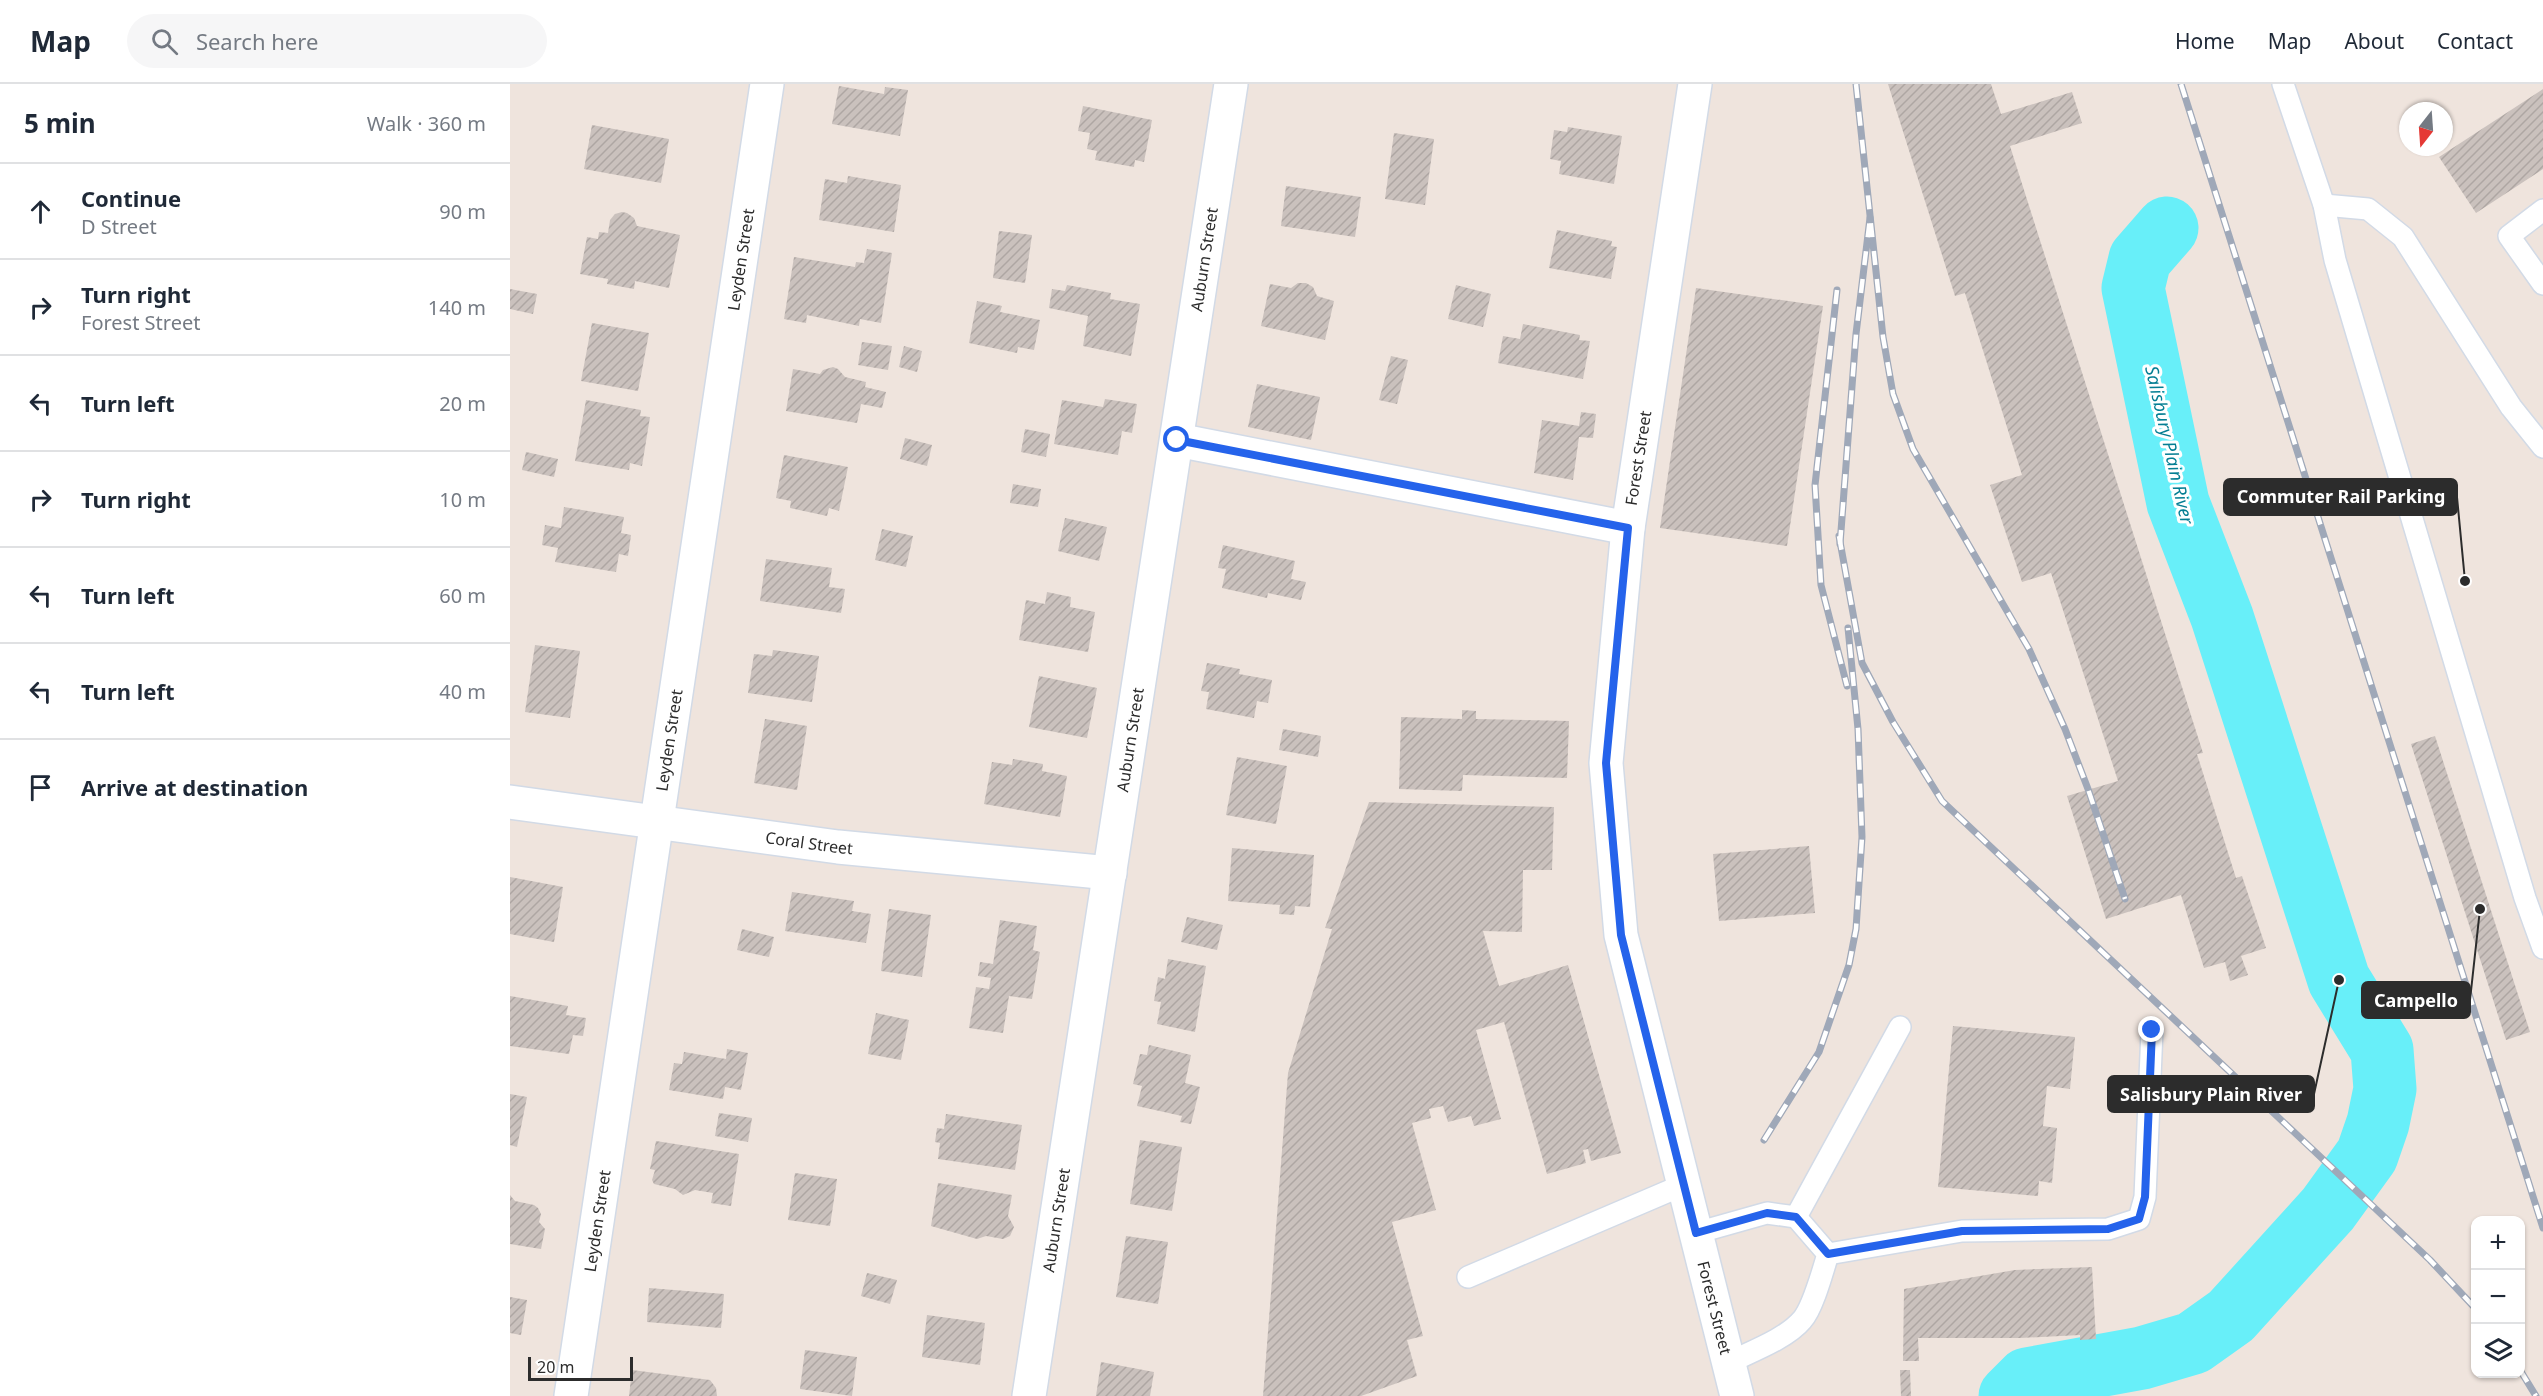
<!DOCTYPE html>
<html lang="en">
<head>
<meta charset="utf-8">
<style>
  :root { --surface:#fff; --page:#f6f6f7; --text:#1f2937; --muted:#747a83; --line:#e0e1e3 }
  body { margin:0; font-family:"Noto Sans",sans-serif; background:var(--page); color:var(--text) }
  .controls { position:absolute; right:18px; bottom:18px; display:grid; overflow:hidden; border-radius:12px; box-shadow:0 2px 4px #0004 }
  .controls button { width:54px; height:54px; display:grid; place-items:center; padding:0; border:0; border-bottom:2px solid var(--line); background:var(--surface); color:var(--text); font:30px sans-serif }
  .compass { position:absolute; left:1889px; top:18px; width:54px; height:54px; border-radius:50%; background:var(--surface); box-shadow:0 2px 4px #0004; rotate:197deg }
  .scale { position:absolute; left:18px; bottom:15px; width:105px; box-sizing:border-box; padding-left:6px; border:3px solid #2c2c2c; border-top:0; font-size:16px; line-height:21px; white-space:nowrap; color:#2c2c2c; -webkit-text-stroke:4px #fff; paint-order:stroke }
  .stop { position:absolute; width:18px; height:18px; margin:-14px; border:4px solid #2563eb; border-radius:50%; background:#fff }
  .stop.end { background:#2563eb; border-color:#fff; box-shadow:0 2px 6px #0008 }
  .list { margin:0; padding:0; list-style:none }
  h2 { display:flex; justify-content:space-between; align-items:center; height:78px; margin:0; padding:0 24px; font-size:26px }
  h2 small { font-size:20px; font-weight:400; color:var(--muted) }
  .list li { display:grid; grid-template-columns:39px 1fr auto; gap:18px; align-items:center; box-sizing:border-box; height:96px; padding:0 24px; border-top:2px solid var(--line) }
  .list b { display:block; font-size:22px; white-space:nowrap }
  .list p { margin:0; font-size:20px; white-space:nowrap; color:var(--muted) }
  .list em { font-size:20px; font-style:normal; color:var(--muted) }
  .icon { flex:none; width:33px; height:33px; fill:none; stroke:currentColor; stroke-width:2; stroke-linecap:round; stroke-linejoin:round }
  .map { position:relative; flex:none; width:2033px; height:1312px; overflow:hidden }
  header { display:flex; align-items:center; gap:36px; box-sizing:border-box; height:84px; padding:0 30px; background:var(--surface); border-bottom:2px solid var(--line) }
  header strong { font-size:28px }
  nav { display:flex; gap:33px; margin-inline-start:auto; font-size:21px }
  .search { width:420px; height:54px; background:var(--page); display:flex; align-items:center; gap:15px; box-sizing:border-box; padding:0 21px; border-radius:33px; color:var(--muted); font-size:22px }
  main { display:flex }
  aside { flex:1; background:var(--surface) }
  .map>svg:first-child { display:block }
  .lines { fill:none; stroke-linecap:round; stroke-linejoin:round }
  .river { stroke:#68eff9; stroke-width:63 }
  .building { fill:url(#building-hatch) }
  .service-casing { stroke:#d2dae6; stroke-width:24 }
  .minor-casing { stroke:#d2dae6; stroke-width:36 }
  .service { stroke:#fff; stroke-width:21 }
  .minor { stroke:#fff; stroke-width:33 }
  .rail-casing { stroke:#9fa8b8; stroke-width:7 }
  .rail { stroke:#fff; stroke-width:4.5; stroke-dasharray:14; stroke-linecap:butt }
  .route { stroke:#2563eb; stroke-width:8 }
  .labels { text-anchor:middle; stroke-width:6; stroke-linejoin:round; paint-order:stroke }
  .street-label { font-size:16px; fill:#2c2c2c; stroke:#fff }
  .water-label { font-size:18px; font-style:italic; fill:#047e93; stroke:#fff }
  .leader { fill:none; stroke:#2c2c2c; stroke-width:2 }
  .callout-dot { fill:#2c2c2c; stroke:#fff; stroke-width:2 }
  .callout { fill:#2c2c2c; stroke:#2c2c2c; stroke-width:2 }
  .callout-label { font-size:18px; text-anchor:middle; font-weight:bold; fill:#fff }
</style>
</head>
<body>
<header>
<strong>Map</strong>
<div class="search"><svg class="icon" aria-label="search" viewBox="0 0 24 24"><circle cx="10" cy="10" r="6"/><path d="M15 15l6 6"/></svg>Search here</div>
<nav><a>Home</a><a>Map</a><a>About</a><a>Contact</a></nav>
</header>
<main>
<aside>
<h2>5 min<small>Walk · 360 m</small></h2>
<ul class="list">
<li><svg class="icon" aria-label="ahead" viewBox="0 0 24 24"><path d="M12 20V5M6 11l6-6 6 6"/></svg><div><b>Continue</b><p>D Street</p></div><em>90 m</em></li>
<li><svg class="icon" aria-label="right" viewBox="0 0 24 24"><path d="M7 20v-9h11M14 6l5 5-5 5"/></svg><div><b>Turn right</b><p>Forest Street</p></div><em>140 m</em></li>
<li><svg class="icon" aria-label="left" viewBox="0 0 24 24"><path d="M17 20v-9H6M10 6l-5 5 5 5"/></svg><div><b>Turn left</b></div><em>20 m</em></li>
<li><svg class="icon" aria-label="right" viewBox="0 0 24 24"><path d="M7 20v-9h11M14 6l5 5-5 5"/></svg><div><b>Turn right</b></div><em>10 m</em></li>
<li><svg class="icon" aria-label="left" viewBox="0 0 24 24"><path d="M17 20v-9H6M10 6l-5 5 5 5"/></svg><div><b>Turn left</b></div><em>60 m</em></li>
<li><svg class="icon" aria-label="left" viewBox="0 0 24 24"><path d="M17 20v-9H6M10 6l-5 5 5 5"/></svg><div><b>Turn left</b></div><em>40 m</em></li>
<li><svg class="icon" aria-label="arrive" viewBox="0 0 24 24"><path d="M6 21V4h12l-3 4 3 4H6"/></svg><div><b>Arrive at destination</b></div></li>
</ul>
</aside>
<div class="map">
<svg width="2033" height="1312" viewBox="0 0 2033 1312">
  <defs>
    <pattern id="building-hatch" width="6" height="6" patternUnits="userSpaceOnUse" patternTransform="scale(1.5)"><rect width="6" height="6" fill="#cac1bd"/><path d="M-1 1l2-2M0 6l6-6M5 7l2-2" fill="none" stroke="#aea6a3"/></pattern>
  </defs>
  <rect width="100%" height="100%" fill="#efe4dd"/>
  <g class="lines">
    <path class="river" d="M1500,1312L1517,1295L1632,1274L1683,1259L1721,1232L1818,1125L1857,1071L1868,1039L1875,1005L1872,966L1829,896L1712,533L1668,419L1623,204L1630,175L1657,144"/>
  </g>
  <g class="building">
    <path d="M1378,0H1481L1491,30L1562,8L1572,39L1500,62L1693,669L1687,670L1726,794L1732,792L1756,864L1731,872L1738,891L1720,897L1715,878L1694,884L1671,811L1596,835L1557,712L1608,697L1541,489L1512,498L1480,401L1512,391L1455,209L1445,212Z"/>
    <path d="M329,2L374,10L375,3L398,6L390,52L322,40Z"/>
    <path d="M2033,5V85L1966,129L1929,73Z"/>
    <path d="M573,22L642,36L634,78L625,76L624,83L585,76L587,67L577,65L580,49L568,47Z"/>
    <path d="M82,41L159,55L151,99L74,85Z"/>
    <path d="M1058,43L1112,52L1104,100L1049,90L1051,77L1040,75L1044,46L1057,48Z"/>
    <path d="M884,49L924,55L915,121L875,115Z"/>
    <path d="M338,92L391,101L384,148L309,136L315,95L337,99Z"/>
    <path d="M776,102L851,113L845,153L771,142Z"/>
    <path d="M112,128L117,129L124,134L127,142L170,151L159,204L125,197L124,205L97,200L98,195L70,190L77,153L88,155L89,148L98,149L100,136L105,130Z"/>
    <path d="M1047,146L1102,157L1101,162L1107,163L1101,195L1039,184Z"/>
    <path d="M489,147L522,151L515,199L483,194Z"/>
    <path d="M357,165L382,169L371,239L350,235L349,242L297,231L296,239L274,235L284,173L345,183L346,178L354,179Z"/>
    <path d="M788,199H796L803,203L807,212L824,217L815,256L751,242L760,200L781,204Z"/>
    <path d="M557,201L601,209L600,215L630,220L621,272L573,262L578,232L539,224L542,205L555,207Z"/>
    <path d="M946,201L981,210L973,243L938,235Z"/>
    <path d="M1186,204L1313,222L1277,462L1150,444Z"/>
    <path d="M0,205L27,210L23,230L0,225Z"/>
    <path d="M467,217L492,222L490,228L530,236L524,266L508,263L507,269L459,259Z"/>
    <path d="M82,239L139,249L128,307L71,297Z"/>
    <path d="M1013,240L1070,251L1069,256L1080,257L1073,295L988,279L993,252L1010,255Z"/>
    <path d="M352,258L382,262L378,286L348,281Z"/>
    <path d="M394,262L412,267L407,288L389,283Z"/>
    <path d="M881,272L898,276L887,320L869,316Z"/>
    <path d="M323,283L328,285L335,293L356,298L355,303L376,308L372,324L351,320L347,339L276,327L283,285L310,290L313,286Z"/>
    <path d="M747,300L810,313L801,356L738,343Z"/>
    <path d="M595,315L627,320L622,349L612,347L608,371L544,360L552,316L593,323Z"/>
    <path d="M76,316L131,326L130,332L140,333L132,382L120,379L119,386L65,377Z"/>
    <path d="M1071,328L1086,330L1083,354L1069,353L1063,396L1024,389L1032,336L1069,342Z"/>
    <path d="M515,345L540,350L536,373L511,368Z"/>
    <path d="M395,354L422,361L417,382L390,375Z"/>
    <path d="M16,368L48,375L44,393L12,386Z"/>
    <path d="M274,371L338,383L329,427L319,424L317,432L280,424L281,417L266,414Z"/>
    <path d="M503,400L531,405L528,423L500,419Z"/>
    <path d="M54,423L114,433L111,449L121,451L118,472L109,470L106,488L45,478L48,464L32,461L35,441L51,444Z"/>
    <path d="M555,434L597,443L589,477L548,467Z"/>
    <path d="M372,445L403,452L396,483L365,476Z"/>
    <path d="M713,461L785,477L781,495L796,498L791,516L758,509L757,514L712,504L716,485L708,484Z"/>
    <path d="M256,475L322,484L319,503L335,505L331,529L250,517Z"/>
    <path d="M537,508L561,513L560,523L585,528L578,568L509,556L516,516L535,520Z"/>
    <path d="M25,561L70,567L60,634L15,628Z"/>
    <path d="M263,566L309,572L302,618L238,609L244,570L262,572Z"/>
    <path d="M697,579L730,585L729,590L762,596L758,619L747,617L744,634L696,625L699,608L691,607Z"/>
    <path d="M529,592L587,604L577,654L519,643Z"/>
    <path d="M952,626L966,627V635L1059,637L1057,694L953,691L952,707L889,705L891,633L952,635Z"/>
    <path d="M255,635L297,642L287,706L244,699Z"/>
    <path d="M773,645L811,652L808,673L769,666Z"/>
    <path d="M1925,652L2020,948L1996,956L1901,660Z"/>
    <path d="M727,673L777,682L766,740L716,731Z"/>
    <path d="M503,675L533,680L532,687L557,692L550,733L474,720L482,678L502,681Z"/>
    <path d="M859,718L1044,723L1042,786H1013L1012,848L973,847L989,902L1058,881L1111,1069L1081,1077L1078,1065L1073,1066L1076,1079L1037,1090L994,938L966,946L991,1035L964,1042L961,1032L938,1038L933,1022L919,1025L921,1034L902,1039L926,1126L882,1138L913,1252L897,1256L907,1292L851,1312H753L778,989L822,845L815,844Z"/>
    <path d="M1299,762L1305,829L1209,837L1203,770Z"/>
    <path d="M722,764L804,771L800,823L785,822L784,831L769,830L770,821L718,817Z"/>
    <path d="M0,793L53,803L44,858L0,850Z"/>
    <path d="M282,808L344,817L342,827L361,830L356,859L275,847Z"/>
    <path d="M379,825L421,831L412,893L371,887Z"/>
    <path d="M677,833L713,841L707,866L671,858Z"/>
    <path d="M490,836L527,842L523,866L530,868L522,915L499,912L493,949L459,944L466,903L479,905L481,894L468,892L470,878L483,880Z"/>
    <path d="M232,845L264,853L259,873L227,866Z"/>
    <path d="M658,875L696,882L685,948L647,940L651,918L644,917L648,893L655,895Z"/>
    <path d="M0,912L58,922L56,931L76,934L73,952L63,951L59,970L0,962Z"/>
    <path d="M366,929L399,936L391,976L358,970Z"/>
    <path d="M1443,942L1565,953L1560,1005L1537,1002L1533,1042L1547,1044L1542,1099L1529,1097L1528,1112L1428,1103Z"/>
    <path d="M639,961L681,971L675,999L690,1003L681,1040L670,1038L672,1032L627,1022L632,1002L623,1000L630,970L637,971Z"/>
    <path d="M217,965L238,969L231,1006L215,1003L213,1015L159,1006L164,979L172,980L174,968L216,975Z"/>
    <path d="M0,1010L17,1013L7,1063L0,1061Z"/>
    <path d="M209,1029L242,1034L238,1058L205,1052Z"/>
    <path d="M436,1030L512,1041L505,1086L428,1075L430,1059L425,1058L427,1044L434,1045Z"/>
    <path d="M630,1056L672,1063L662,1127L620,1120Z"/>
    <path d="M146,1057L229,1070L221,1122L201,1119L203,1109L185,1106L173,1111L165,1105L144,1100L142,1096L145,1086L140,1085Z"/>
    <path d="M285,1089L327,1095L320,1142L278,1136Z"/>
    <path d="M428,1099L502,1111L498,1132L504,1143L500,1152L493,1155L476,1152L467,1155L421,1142Z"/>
    <path d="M0,1111L5,1117L24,1121L28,1124L31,1130L29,1138L35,1145L31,1165L0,1160Z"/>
    <path d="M616,1152L658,1158L648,1220L606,1213Z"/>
    <path d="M1582,1183L1586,1255L1570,1256V1251L1510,1254H1408L1409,1277H1393L1394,1205L1505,1186Z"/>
    <path d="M357,1189L387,1196L380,1220L351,1212Z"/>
    <path d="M139,1204L214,1210L211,1244L137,1238Z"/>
    <path d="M0,1213L17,1216L11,1251L0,1249Z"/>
    <path d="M417,1231L475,1239L470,1281L412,1273Z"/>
    <path d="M295,1266L347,1273L342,1312L290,1305Z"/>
    <path d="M591,1278L644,1288L640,1312H586Z"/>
    <path d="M122,1286L200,1296L206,1304L207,1312H119Z"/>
    <path d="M1390,1286H1400L1401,1312H1391Z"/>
  </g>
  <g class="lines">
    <defs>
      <g id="service">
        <path d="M1773,0L1814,121L1825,176L2015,814L2033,864"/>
        <path d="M1814,121L1858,125L1893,153L2001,323L2033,363"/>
        <path d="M2033,126L1999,152L2033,200"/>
        <path d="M1286,1133L1390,943"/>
        <path d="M1186,1149L1257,1129L1286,1133L1318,1170C1313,1186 1303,1224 1292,1236C1276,1255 1240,1268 1218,1279"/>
        <path d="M1318,1170L1452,1147L1598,1145L1629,1135L1635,1113L1642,946"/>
        <path d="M958,1193L1173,1101"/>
      </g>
      <g id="minor">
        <path id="s1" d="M1185,0L1118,444L1096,679L1111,851L1227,1312"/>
        <path d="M667,356L1118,444"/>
        <path id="s2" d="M0,718L328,763L600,789"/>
        <path id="s3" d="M61,1312L257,0"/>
        <path id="s4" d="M519,1312L721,0"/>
      </g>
    </defs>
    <use href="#service" class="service-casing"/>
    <use href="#minor" class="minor-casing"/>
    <use href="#service" class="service"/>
    <use href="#minor" class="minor"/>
    <defs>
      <g id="rail">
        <path d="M1346,0L1373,253L1383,310L1403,365L1519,565L1555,645L1578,705L1615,815"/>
        <path d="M1671,0L2033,1144"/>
        <path d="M1327,206L1305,401L1311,501L1337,602"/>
        <path d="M1329,452L1352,579L1383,638L1432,717L1920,1176L1966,1225"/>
        <path d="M1330,460L1346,250L1360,134"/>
        <path d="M1254,1056L1309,968L1339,881L1346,845L1352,753L1348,645L1338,544"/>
        <path d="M2010,1286L2026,1312"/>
      </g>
    </defs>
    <use href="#rail" class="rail-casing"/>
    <use href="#rail" class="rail"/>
  </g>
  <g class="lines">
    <path class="route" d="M667,356L1118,444L1096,679L1111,851L1186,1149L1257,1129L1286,1133L1318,1170L1452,1147L1598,1145L1629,1135L1635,1113L1642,946"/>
  </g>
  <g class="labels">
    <g class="street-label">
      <text dy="6" stroke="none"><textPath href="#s3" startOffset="1149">Leyden Street</textPath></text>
      <text dy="6" stroke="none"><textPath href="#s4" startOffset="1150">Auburn Street</textPath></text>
      <text transform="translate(1128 374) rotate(-81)" y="6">Forest Street</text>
      <text dy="6" stroke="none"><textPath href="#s3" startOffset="663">Leyden Street</textPath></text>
      <text dy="6" stroke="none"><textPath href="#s4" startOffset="664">Auburn Street</textPath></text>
      <text dy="6" stroke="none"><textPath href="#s2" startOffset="302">Coral Street</textPath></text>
      <text dy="6" stroke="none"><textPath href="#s4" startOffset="178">Auburn Street</textPath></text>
      <text dy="6" stroke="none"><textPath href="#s3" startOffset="177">Leyden Street</textPath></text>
      <text dy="6" stroke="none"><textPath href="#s1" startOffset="1242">Forest Street</textPath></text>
    </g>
    <g class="water-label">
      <text transform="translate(1659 361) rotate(77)" y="6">Salisbury Plain River</text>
    </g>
  </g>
  <path class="leader" d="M1955 497L1947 413M1970 825L1960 916M1829 896L1804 1010"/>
  <g class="callout-dot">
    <circle cx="1955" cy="497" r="6"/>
    <circle cx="1970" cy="825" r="6"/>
    <circle cx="1829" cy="896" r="6"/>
  </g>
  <g class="callout">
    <rect x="1714" y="395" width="233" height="36" rx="6"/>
    <rect x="1852" y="898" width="108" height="36" rx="6"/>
    <rect x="1598" y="992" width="206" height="36" rx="6"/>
  </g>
  <g class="callout-label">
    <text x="1831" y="419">Commuter Rail Parking</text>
    <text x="1906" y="923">Campello</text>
    <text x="1701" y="1017">Salisbury Plain River</text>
  </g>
</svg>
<div class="controls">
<button>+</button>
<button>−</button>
<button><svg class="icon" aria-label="layers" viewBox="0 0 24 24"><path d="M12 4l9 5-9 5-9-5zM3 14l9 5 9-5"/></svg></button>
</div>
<svg class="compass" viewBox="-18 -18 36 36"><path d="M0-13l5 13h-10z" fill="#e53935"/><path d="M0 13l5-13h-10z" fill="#747a83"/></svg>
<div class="scale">20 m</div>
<div class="stop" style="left:667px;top:356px"></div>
<div class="stop end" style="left:1642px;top:946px"></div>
</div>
</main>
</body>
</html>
